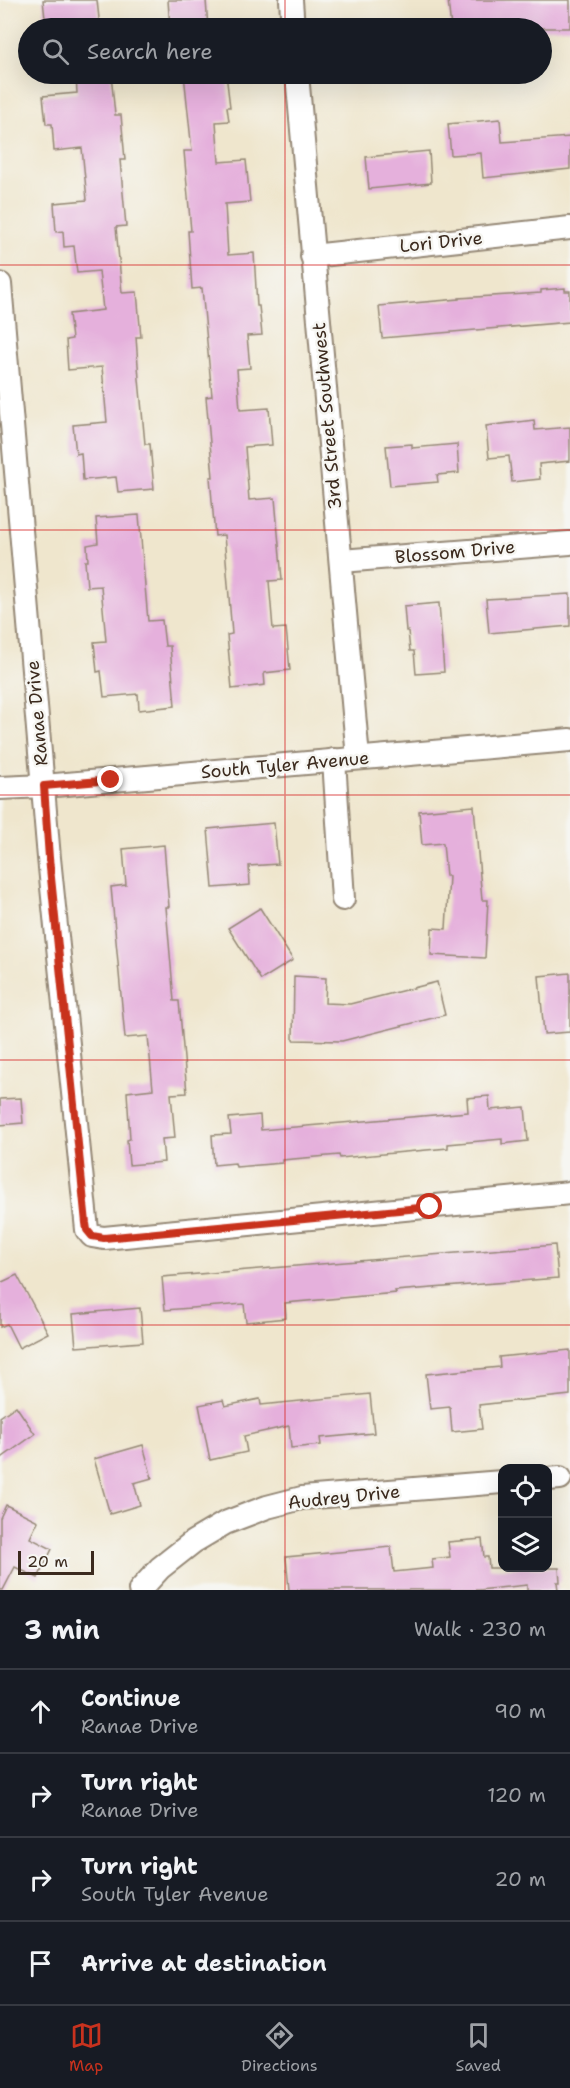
<!DOCTYPE html>
<html lang="en">
<head>
<meta charset="utf-8">
<style>
  :root { --surface:#171b24; --page:#242831; --text:#f1f3f6; --muted:#9ea1a6; --line:#363941; --accent:#c8321e }
  body { margin:0; font-family:"Shantell Sans",sans-serif; background:var(--page); color:var(--text) }
  .controls { position:absolute; right:18px; bottom:18px; display:grid; overflow:hidden; border-radius:12px; box-shadow:0 6px 24px #0002 }
  .controls button { width:54px; height:54px; display:grid; place-items:center; padding:0; border:0; border-bottom:2px solid var(--line); background:var(--surface); color:var(--text); font:30px sans-serif }
  .scale { position:absolute; left:18px; bottom:15px; width:76px; box-sizing:border-box; padding-left:6px; border:3px solid #3b2a1e; border-top:0; font-size:16px; line-height:21px; white-space:nowrap; color:#3b2a1e; -webkit-text-stroke:4px #f6f6f2; paint-order:stroke }
  .stop { position:absolute; width:18px; height:18px; margin:-14px; border:4px solid #c8321e; border-radius:50%; background:#fff }
  .stop.end { background:#c8321e; border-color:#fff; box-shadow:0 2px 6px #0008 }
  .list { margin:0; padding:0; list-style:none }
  h2 { display:flex; justify-content:space-between; align-items:center; height:78px; margin:0; padding:0 24px; font-size:26px }
  h2 small { font-size:20px; font-weight:400; color:var(--muted) }
  .list li { display:grid; grid-template-columns:39px 1fr auto; gap:18px; align-items:center; box-sizing:border-box; height:84px; padding:0 24px; border-top:2px solid var(--line) }
  .list b { display:block; font-size:22px; white-space:nowrap }
  .list p { margin:0; font-size:20px; white-space:nowrap; color:var(--muted) }
  .list em { font-size:20px; font-style:normal; color:var(--muted) }
  .icon { flex:none; width:33px; height:33px; fill:none; stroke:currentColor; stroke-width:2; stroke-linecap:round; stroke-linejoin:round }
  .map { position:relative; flex:none; width:570px; height:1590px; overflow:hidden }
  .search { position:absolute; background:var(--surface); box-shadow:0 6px 24px #0002; left:18px; right:18px; top:18px; height:66px; display:flex; align-items:center; gap:15px; box-sizing:border-box; padding:0 21px; border-radius:33px; color:var(--muted); font-size:22px }
  .sheet { height:414px; background:var(--surface) }
  nav { display:flex; justify-content:space-around; align-items:center; box-sizing:border-box; height:84px; border-top:2px solid var(--line); background:var(--surface); font-size:16px; color:var(--muted) }
  nav a { display:grid; justify-items:center; gap:3px }
  nav .on { color:var(--accent) }
  .map>svg:first-child { display:block }
  .building { fill:#e5b0dc }
  .lines { fill:none; stroke-linecap:round; stroke-linejoin:round }
  .street-casing { stroke:#958876; stroke-width:26 }
  .street { stroke:#fff; stroke-width:22 }
  .route { stroke:#c8321e; stroke-width:8 }
  .grid { fill:none; stroke:#d62828; stroke-width:1.5; stroke-opacity:0.55 }
  .labels { text-anchor:middle; stroke-width:5; stroke-linejoin:round; paint-order:stroke }
  .street-label { font-size:18px; fill:#3b2a1e; stroke:#f6f6f2 }
</style>
</head>
<body>
<div class="map">
<svg width="570" height="1590" viewBox="0 0 570 1590">
  <rect width="100%" height="100%" fill="#f6f6f2"/>
  <filter id="ink" filterUnits="userSpaceOnUse"><feTurbulence type="fractalNoise" baseFrequency=".0167" numOctaves="2"/><feDisplacementMap in="SourceGraphic" scale="12" xChannelSelector="R" yChannelSelector="G"/><feConvolveMatrix kernelMatrix="1 2 1 2 8 2 1 2 1" color-interpolation-filters="sRGB"/></filter>
  <filter id="wash" filterUnits="userSpaceOnUse"><feTurbulence type="fractalNoise" baseFrequency=".008" numOctaves="4" result="noise"/><feDisplacementMap in="SourceGraphic" scale="24" xChannelSelector="R" yChannelSelector="G"/><feGaussianBlur stdDeviation="1.35" result="paint"/><feColorMatrix in="noise" values="0 0 0 0 0 0 0 0 0 0 0 0 0 0 0 0 0 1.4 0 .05"/><feComposite in="paint" operator="in"/></filter>
  <g filter="url(#wash)">
    <rect width="100%" height="100%" fill="#efe6cd"/>
    <g id="blocks">
      <g class="building">
        <path d="M43,0H97L100,28H46Z"/>
        <path d="M168,0H206L208,28H170Z"/>
        <path d="M448,0H570V28H451Z"/>
        <path d="M111,74L115,115H121L125,160H120L126,226L116,227L122,293L137,292L141,337H136L139,379L145,444H150L154,489L118,492L116,477L83,480L81,453L76,454L73,425L107,422L102,367L68,370L66,340L72,339L69,314L103,310L99,271L77,273L74,246L64,247L63,231L56,232L54,203L87,200L82,148L54,151L52,124H46L43,96L77,93L76,77Z"/>
        <path d="M184,74H226L230,107H227L229,121L216,122L219,162L246,160L250,202L225,204L228,255L254,253L257,306H259L262,335L247,336L250,368L237,369L240,410L269,408L272,445L245,447L249,500L275,498L282,580L269,581L273,629L286,628L290,670L264,673L265,685L232,689L227,635L232,634L224,535L215,536L210,477H213L206,397L212,396L202,288L192,289L188,231H191L184,151H192Z"/>
        <path d="M500,119L502,142L570,137V169L483,178L481,153L451,155L448,124Z"/>
        <path d="M429,151L431,183L369,189L366,157Z"/>
        <path d="M565,288V291H570V322L382,338L379,306L459,299V298L541,293V290Z"/>
        <path d="M534,420L535,430L570,427V461L539,464L540,479L512,482L509,456L489,458L486,426Z"/>
        <path d="M412,444V448L457,444L459,473L437,475L438,482L390,486L386,446Z"/>
        <path d="M139,515L148,621L162,620L165,646H170L175,706L139,710L138,694L104,697L101,671L97,672L94,642L106,641L101,586L87,587L85,561H88L87,545L98,543L96,518Z"/>
        <path d="M570,594V626L489,633L486,599Z"/>
        <path d="M439,603L444,672L416,674L414,651H410L408,631H406L404,606Z"/>
        <path d="M474,806L482,900H488L485,958L431,955L432,928L446,929L449,876H446L443,843L422,845L419,811Z"/>
        <path d="M274,823L278,864L249,866L250,885L213,888L208,829Z"/>
        <path d="M164,845L169,907H166L174,1001H179L187,1093L171,1094L175,1138L162,1139L164,1162L129,1165L127,1140L130,1139L127,1092L153,1089L148,1036L125,1038L111,887L126,885L123,849Z"/>
        <path d="M260,908L293,960L261,980L228,928Z"/>
        <path d="M570,973V1032L544,1034L539,976Z"/>
        <path d="M294,976L326,978L325,1003L350,1004L437,982L445,1015L342,1041L293,1040Z"/>
        <path d="M489,1096L490,1110L525,1107L528,1141L502,1144V1139L448,1144V1148L340,1158L339,1155L282,1160V1163L236,1167L235,1163L214,1165L212,1135L231,1134L229,1118L260,1115L261,1130L468,1112L467,1098Z"/>
        <path d="M21,1098L23,1123L0,1125V1099Z"/>
        <path d="M555,1245L558,1278L395,1291L396,1293L285,1303L286,1318L246,1322L244,1304L165,1310L162,1277Z"/>
        <path d="M17,1275L48,1333L19,1348L7,1324L0,1327V1283Z"/>
        <path d="M140,1308L143,1342L76,1347L73,1314Z"/>
        <path d="M570,1350V1395L479,1405L482,1429L452,1432L450,1407L430,1409L426,1374L500,1367L499,1357Z"/>
        <path d="M370,1394L374,1433L320,1438L321,1445L291,1448L289,1426L244,1436L247,1452L210,1460L199,1405L223,1400L225,1406L260,1399L261,1405Z"/>
        <path d="M16,1406L35,1434L0,1459V1417Z"/>
        <path d="M143,1445L152,1478L134,1483L140,1505L110,1514L94,1459Z"/>
        <path d="M6,1505L38,1521L30,1538L52,1549L38,1578L15,1567L3,1590H0V1518Z"/>
        <path d="M482,1539L484,1557H488L489,1568H559L560,1582H557L558,1590H527V1585L479,1590H289L286,1557L391,1547L394,1572L433,1568L432,1559L450,1557L448,1542Z"/>
      </g>
    </g>
  </g>
  <g filter="url(#ink)">
    <use href="#blocks" fill-opacity="0" stroke="#958876" stroke-width="1.5"/>
    <g class="lines">
      <defs>
        <g id="street">
          <path d="M291,0L293,28"/>
          <path d="M297,74L358,758"/>
          <path d="M312,256L570,228"/>
          <path d="M0,284L49,858L87,1230L92,1236L104,1238L570,1193"/>
          <path d="M341,561L570,543"/>
          <path d="M334,760L343,899"/>
          <path d="M0,788L44,786L570,740"/>
          <path d="M548,1479L560,1478"/>
          <path d="M140,1590L160,1568L193,1542L225,1523L267,1507L302,1498L502,1482"/>
        </g>
      </defs>
      <use href="#street" class="street-casing"/>
      <use href="#street" class="street"/>
    </g>
  </g>
  <g class="lines" filter="url(#ink)">
    <path class="route" d="M111,780L44,786L49,858L86,1223L87,1230L92,1236L104,1238L430,1207"/>
  </g>
  <path class="grid" d="M285,0V28M285,74V1590M0,265H570M0,530H570M0,795H570M0,1060H570M0,1325H570"/>
  <g class="labels">
    <g class="street-label">
      <text transform="translate(441 242) rotate(-6)" y="6">Lori Drive</text>
      <text transform="translate(327 416) rotate(-95)" y="6">3rd Street Southwest</text>
      <text transform="translate(455 552) rotate(-5)" y="6">Blossom Drive</text>
      <text transform="translate(37 713) rotate(-95)" y="6">Ranae Drive</text>
      <text transform="translate(285 765) rotate(-5)" y="6">South Tyler Avenue</text>
      <text transform="translate(344 1497) rotate(-6)" y="6">Audrey Drive</text>
    </g>
  </g>
</svg>
<div class="controls">
<button><svg class="icon" aria-label="locate" viewBox="0 0 24 24"><circle cx="12" cy="12" r="6"/><path d="M12 2v4M12 18v4M2 12h4M18 12h4"/></svg></button>
<button><svg class="icon" aria-label="layers" viewBox="0 0 24 24"><path d="M12 4l9 5-9 5-9-5zM3 14l9 5 9-5"/></svg></button>
</div>
<div class="scale">20 m</div>
<div class="stop" style="left:430px;top:1207px"></div>
<div class="stop end" style="left:111px;top:780px"></div>
<div class="search"><svg class="icon" aria-label="search" viewBox="0 0 24 24"><circle cx="10" cy="10" r="6"/><path d="M15 15l6 6"/></svg>Search here</div>
</div>
<section class="sheet">
<h2>3 min<small>Walk · 230 m</small></h2>
<ul class="list">
<li><svg class="icon" aria-label="ahead" viewBox="0 0 24 24"><path d="M12 20V5M6 11l6-6 6 6"/></svg><div><b>Continue</b><p>Ranae Drive</p></div><em>90 m</em></li>
<li><svg class="icon" aria-label="right" viewBox="0 0 24 24"><path d="M7 20v-9h11M14 6l5 5-5 5"/></svg><div><b>Turn right</b><p>Ranae Drive</p></div><em>120 m</em></li>
<li><svg class="icon" aria-label="right" viewBox="0 0 24 24"><path d="M7 20v-9h11M14 6l5 5-5 5"/></svg><div><b>Turn right</b><p>South Tyler Avenue</p></div><em>20 m</em></li>
<li><svg class="icon" aria-label="arrive" viewBox="0 0 24 24"><path d="M6 21V4h12l-3 4 3 4H6"/></svg><div><b>Arrive at destination</b></div></li>
</ul>
</section>
<nav>
<a class="on"><svg class="icon" aria-label="map" viewBox="0 0 24 24"><path d="M3 6l6-2 6 2 6-2v14l-6 2-6-2-6 2zM9 4v14M15 6v14"/></svg>Map</a>
<a><svg class="icon" aria-label="directions" viewBox="0 0 24 24"><path d="M12 3l9 9-9 9-9-9zM9 14v-3h6M13 9l2 2-2 2"/></svg>Directions</a>
<a><svg class="icon" aria-label="saved" viewBox="0 0 24 24"><path d="M7 4h10v16l-5-4-5 4z"/></svg>Saved</a>
</nav>
</body>
</html>
